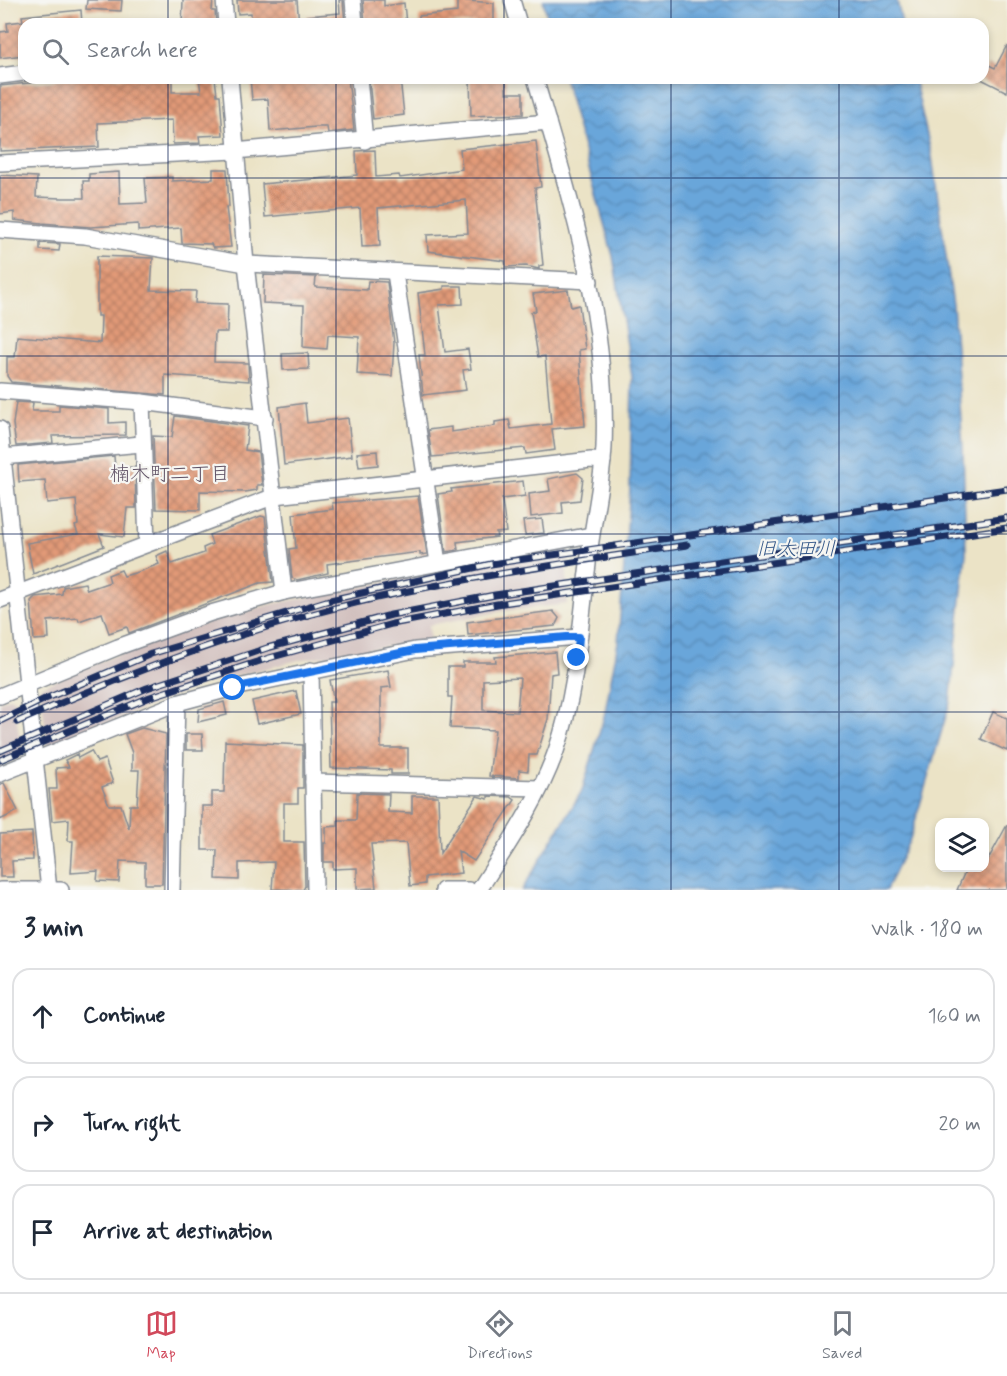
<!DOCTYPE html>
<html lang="en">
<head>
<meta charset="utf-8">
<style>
  :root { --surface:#fff; --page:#f2f2f3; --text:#1f2937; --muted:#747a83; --line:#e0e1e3; --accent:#d1495b }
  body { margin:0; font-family:Mynerve,"Klee One",sans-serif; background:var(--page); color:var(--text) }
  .controls { position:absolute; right:18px; bottom:18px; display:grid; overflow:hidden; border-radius:12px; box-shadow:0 3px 9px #0003 }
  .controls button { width:54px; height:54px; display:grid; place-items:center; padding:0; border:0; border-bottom:2px solid var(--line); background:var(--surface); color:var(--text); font:30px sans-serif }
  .stop { position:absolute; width:18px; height:18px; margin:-14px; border:4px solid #1a73e8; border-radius:50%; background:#fff }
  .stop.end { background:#1a73e8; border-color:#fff; box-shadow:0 2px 6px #0008 }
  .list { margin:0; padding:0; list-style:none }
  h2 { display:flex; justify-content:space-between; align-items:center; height:78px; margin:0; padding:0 24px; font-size:26px }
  h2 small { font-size:20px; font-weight:400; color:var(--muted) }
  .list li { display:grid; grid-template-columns:39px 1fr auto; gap:18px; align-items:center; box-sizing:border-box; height:96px; margin:0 12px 12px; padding:0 12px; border:2px solid var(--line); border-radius:18px }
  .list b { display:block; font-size:22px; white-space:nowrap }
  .list em { font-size:20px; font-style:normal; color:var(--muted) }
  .icon { flex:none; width:33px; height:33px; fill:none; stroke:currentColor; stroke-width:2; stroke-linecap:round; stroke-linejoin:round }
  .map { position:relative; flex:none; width:1007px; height:890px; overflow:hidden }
  .search { position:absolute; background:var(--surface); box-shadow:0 3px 9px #0003; left:18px; right:18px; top:18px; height:66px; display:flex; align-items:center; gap:15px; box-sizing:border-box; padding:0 21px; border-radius:18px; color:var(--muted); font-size:22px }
  .sheet { height:402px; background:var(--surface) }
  nav { display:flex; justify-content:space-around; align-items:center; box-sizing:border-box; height:84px; border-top:2px solid var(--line); background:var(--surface); font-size:16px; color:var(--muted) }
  nav a { display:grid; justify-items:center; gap:3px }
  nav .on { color:var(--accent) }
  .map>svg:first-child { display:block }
  .industrial { fill:#d1bfbd }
  .water { fill:url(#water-waves); stroke:#426a9c; stroke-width:1.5 }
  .building { fill:url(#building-cross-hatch); fill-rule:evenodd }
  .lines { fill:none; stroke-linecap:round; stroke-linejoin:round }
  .minor-casing { stroke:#838992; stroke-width:18 }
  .minor { stroke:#fff; stroke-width:15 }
  .rail-casing { stroke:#1b2f5e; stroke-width:7 }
  .rail { stroke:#f6f6f2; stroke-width:4.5; stroke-dasharray:14; stroke-linecap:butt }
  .route { stroke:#1a73e8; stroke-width:8 }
  .grid { fill:none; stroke:#1b2f5e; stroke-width:1.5; stroke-opacity:0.55 }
  .labels { text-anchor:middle; stroke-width:4.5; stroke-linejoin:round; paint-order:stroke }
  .neighbourhood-label { font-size:20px; fill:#615467; stroke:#f6f6f2 }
  .water-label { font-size:20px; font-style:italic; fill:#365989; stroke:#f6f6f2 }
</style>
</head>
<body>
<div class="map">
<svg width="1007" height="890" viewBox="0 0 1007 890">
  <defs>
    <pattern id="water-waves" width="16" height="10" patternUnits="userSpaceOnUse" patternTransform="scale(1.5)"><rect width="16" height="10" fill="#69a6da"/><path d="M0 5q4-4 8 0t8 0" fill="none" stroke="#5688b4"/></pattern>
    <pattern id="building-cross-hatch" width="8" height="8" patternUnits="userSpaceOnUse" patternTransform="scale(1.5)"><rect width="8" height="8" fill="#e29a77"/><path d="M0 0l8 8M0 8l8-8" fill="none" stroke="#b67e65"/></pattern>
  </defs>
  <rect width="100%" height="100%" fill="#f6f6f2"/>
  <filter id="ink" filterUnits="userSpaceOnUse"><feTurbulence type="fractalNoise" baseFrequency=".0167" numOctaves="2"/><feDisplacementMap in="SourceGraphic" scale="12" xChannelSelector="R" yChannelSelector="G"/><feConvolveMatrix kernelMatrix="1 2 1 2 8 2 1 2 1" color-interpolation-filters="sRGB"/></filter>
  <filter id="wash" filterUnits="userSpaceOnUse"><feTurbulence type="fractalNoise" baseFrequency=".008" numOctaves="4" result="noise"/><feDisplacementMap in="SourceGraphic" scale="24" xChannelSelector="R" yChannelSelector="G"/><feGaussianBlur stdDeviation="1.35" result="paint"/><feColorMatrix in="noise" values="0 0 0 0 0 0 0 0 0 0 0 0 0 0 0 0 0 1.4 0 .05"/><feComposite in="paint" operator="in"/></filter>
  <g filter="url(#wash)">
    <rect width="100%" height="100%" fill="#ebe3c6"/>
    <g class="industrial">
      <path d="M567,546V604L504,611L429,625L430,640L299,660L204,684L48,747L40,687L163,636L268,605Z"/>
      <path d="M8,698L14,699L22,756L0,766V702Z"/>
    </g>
    <g class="water">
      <path d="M543,0H897L902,24H549Z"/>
      <path d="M564,78H914L932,157L953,305L963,448L966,553L950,702L910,839L886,890H522L582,791L604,717L618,642L630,489L632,377L613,256Z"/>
    </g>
    <g id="blocks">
      <g class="building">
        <path d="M87,0H122L121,11L86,9Z"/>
        <path d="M183,0H213L212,11H215L216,24H182Z"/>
        <path d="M237,0H297L299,24H252L251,13L238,14Z"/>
        <path d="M339,0H343L345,24H308L307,16L340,13Z"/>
        <path d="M363,0H384V6L404,3L406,24H365Z"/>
        <path d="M457,0L494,3V23L419,24V16L457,12Z"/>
        <path d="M81,10L82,24H24V55L0,58V32L8,31L7,23L23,21L22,16Z"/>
        <path d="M1007,45V92L981,79L989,65L995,68Z"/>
        <path d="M79,78H172V92H201L199,78H215L217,95H220L223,135L199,136L200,143L173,144L172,120L98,123L99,147L0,151V86Z"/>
        <path d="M250,78H348L354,130L328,133L327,127H316L270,131L268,99L252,100Z"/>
        <path d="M400,78L404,115L373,119L369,80Z"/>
        <path d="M470,78H506V93H523V114L471,116Z"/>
        <path d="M536,141L541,187L535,188L543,265L539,266V269L526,266L506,267L505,261L428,251L427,235L468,233L466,200L378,208L380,246L362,247L360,208L265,217L262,184L357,175L356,151L375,150L376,177L399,175L400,178L462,169L460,149Z"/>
        <path d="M213,169H227L229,207H226L231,247L213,248L211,244L182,243L181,228L138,231V224L90,227L42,223L14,220V212L0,214V175L37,177L36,197L62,198H84L83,181H89V174L119,172L120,204L147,203L145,178L172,177V181L213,179Z"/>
        <path d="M40,243L60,244L59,251L40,250Z"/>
        <path d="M97,256L153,258L151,290L196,291L195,303L228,304L227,332H215L214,362L248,363L249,381L165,375V395L11,382L7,376V357H15L17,336L100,343L101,316H97Z"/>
        <path d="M264,275L316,277L315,287L367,290L368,281L387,282L394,343L392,376L357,374L359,337L328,335L327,349L303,347L304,305L263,303Z"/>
        <path d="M444,286H462L463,304L439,305L445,352L468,349L471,369L463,370L466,390L423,395L419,355H425L418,293L444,289Z"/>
        <path d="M568,290L571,307L579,305L585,349L579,350L585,426L552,429L555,450L526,454L525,448L432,457L428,430L451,427V432L495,426V422L509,420L511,429L551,424L545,356L538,357L531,312L536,311L533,294Z"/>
        <path d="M308,353L309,369L283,370L282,354Z"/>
        <path d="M16,402L33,403L32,411H59V405L109,409V423L125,422V435L52,436L53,443L16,446L13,424Z"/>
        <path d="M305,403L307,423L348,418L352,456L284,465L279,407Z"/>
        <path d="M175,416L248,426L245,450L258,452L262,485H257V490L245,492L200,491V510L156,509L153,436L172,437Z"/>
        <path d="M377,451L378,465L359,467L357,453Z"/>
        <path d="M114,456L115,468L135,467L136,508H127L124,537L99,534L104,546L33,574L27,543L78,534L75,526L78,525L76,500L47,503L45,480L19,482L18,465Z"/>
        <path d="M577,473L583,478L580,500L562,502L563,513L531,517L529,494L550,491L548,479Z"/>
        <path d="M523,481L525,496L502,499L506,532L496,533L497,537L457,542L458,550L446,552L438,494L452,492L451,489Z"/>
        <path d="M418,496L427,554L420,555V552L327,564L328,573L297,580L292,578L289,549L296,548L293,514L333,509L332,503Z"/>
        <path d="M261,516L265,517L273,582L260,583L129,633L127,627L109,633L102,613L79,621L78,618L48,621L49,639L34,640L31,601L35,597L62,594L63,587L85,583L87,590L110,582L108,575L121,570L124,576L138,572L159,564L156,556L167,551L172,564L204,553L203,548L212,544L209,535Z"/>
        <path d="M542,519L544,533L525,535L523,521Z"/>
        <path d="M553,611L559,618L555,626L468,635L467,622Z"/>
        <path d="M555,652L557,673L551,674L548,719L537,755H529L528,771L519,770V778L489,776L495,730L450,728L452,697H448V667H463V662H496L495,657ZM520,678L517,712L483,710V680Z"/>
        <path d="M388,670L391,687L381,688V748H408V774H391V770L331,768L329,702H334L330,680Z"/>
        <path d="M296,691L301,714L257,724L252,701Z"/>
        <path d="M224,702L227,715L198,722L199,709Z"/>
        <path d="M993,712L1007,718V751L981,739Z"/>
        <path d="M142,728L166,734L162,884H145V862L120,861L119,882L97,881L98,871L71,873L73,841H68L69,819L52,821L49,789H57L56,768L69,767L65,760L77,754L78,758L91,751L97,762L105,759L113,783L102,787L109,805H121L129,829L130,805H137L139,770H132V753L125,734Z"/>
        <path d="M186,734H202L203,750H186Z"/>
        <path d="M225,741L303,745V788H298V803H284V842H304L305,886L303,890L272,889L274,862L239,863V880L216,879L217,850H202V806H212V792H224Z"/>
        <path d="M4,783L18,811L0,820V784Z"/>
        <path d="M357,793L389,794L388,812L412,813V796H438L440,853L477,796L488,799V796L511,797L515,800L474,861L458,851L461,873L425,877V884L410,886L406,843L371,844L376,888L357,889V868L333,869V862H324V843H326V827L338,826V820H356Z"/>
        <path d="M1007,825V890H957L967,867H984Z"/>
        <path d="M32,832L33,860L12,861L13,877H0V834Z"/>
      </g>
    </g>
  </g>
  <g filter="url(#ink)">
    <use href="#blocks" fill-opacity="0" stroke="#838992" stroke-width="1.5"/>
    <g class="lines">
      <defs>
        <g id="minor">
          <path d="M224,0L226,24"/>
          <path d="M353,0L355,24"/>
          <path d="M512,0L519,24"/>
          <path d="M0,76L24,73"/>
          <path d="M230,78L246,264L284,592"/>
          <path d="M359,78L365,141"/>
          <path d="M0,163L235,151L548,122"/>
          <path d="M0,230L85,236L246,264L590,281"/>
          <path d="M395,273L438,563"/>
          <path d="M0,391L142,402L265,418"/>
          <path d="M142,402L147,544"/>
          <path d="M0,429L49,890"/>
          <path d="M3,457L141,444"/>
          <path d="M0,600L275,496L591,460L603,461"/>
          <path d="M311,670L315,890"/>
          <path d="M0,696L118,647L211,613L284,592L591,535"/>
          <path d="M0,774L177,703L233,688L415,650L579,637"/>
          <path d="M313,782L540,788"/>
          <path d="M0,890H61"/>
          <path d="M172,890L177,703"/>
          <path d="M443,890H469"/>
          <path d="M479,890C507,846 538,802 556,751C577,691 580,627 588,564C592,525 602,486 604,447C609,320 570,198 535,78"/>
        </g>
      </defs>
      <use href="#minor" class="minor-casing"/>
      <use href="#minor" class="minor"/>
      <defs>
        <g id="rail">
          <path d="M0,721L45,699L151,654L326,601L491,564L1007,489"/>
          <path d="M17,722C99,686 181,653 267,627C403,585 546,566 687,545"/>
          <path d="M0,751L147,688L267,648L391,615L495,595L1007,518"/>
          <path d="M0,760L150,697L269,658L392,624L497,604L1007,528"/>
        </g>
      </defs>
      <use href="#rail" class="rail-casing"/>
      <use href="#rail" class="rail"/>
    </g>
  </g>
  <g class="lines" filter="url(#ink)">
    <path class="route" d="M233,688L415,650L567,637H579L577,658"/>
  </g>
  <path class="grid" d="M168,0V24M336,0V24M504,0V24M671,0V24M839,0V24M168,78V890M336,78V890M504,78V890M671,78V890M839,78V890M0,178H1007M0,356H1007M0,534H1007M0,712H1007"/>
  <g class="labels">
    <g class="neighbourhood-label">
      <text x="170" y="480">楠木町二丁目</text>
    </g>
    <g class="water-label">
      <text x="796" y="555">旧太田川</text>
    </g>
  </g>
</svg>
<div class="controls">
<button><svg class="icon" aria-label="layers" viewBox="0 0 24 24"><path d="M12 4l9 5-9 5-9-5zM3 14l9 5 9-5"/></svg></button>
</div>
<div class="stop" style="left:233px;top:688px"></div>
<div class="stop end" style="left:577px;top:658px"></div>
<div class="search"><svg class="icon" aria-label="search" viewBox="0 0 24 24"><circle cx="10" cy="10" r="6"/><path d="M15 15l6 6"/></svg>Search here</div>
</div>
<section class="sheet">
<h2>3 min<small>Walk · 180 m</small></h2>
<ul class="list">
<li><svg class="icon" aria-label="ahead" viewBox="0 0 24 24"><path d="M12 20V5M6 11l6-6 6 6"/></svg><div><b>Continue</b></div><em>160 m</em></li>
<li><svg class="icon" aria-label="right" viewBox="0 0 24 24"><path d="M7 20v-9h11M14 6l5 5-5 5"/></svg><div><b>Turn right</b></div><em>20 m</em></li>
<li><svg class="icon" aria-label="arrive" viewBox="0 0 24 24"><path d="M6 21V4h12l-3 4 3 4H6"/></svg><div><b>Arrive at destination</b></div></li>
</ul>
</section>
<nav>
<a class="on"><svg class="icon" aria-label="map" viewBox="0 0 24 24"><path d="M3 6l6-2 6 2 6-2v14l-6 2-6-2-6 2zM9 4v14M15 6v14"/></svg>Map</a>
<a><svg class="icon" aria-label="directions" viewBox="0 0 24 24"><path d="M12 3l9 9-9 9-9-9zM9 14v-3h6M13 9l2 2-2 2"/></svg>Directions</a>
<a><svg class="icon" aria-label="saved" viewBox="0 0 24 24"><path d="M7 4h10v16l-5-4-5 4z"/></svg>Saved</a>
</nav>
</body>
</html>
